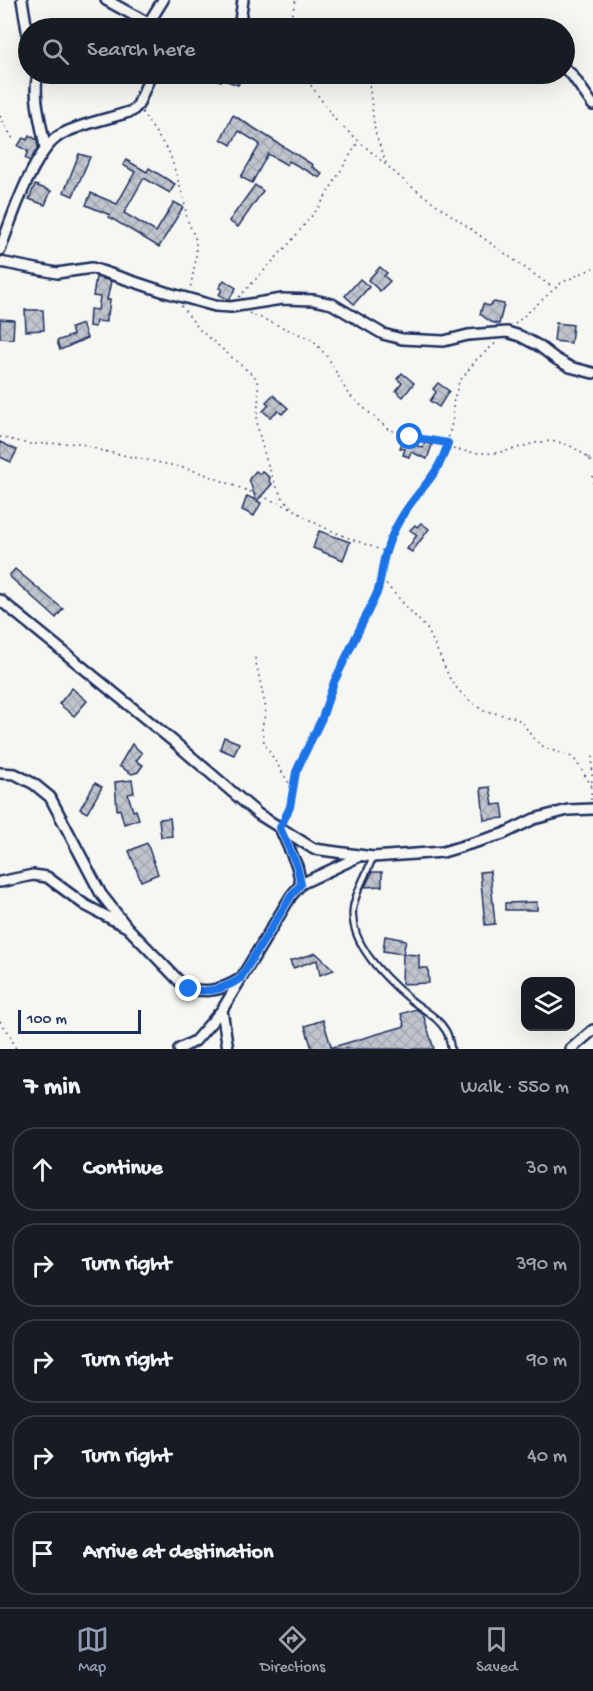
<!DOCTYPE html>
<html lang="en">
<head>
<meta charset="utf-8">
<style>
  :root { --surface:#171b24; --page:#242831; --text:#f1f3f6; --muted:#9ea1a6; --line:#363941; --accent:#919bb2 }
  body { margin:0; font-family:"Gochi Hand",sans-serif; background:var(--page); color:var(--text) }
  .controls { position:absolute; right:18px; bottom:18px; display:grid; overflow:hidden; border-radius:12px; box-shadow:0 6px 24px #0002 }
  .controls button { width:54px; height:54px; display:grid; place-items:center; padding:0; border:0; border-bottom:2px solid var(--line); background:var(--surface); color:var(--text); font:30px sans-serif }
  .scale { position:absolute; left:18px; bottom:15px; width:123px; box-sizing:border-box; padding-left:6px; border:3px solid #1b2f5e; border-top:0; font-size:16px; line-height:21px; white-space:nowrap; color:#1b2f5e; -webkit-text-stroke:4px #f6f6f2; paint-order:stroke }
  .stop { position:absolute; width:18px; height:18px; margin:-14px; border:4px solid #1a73e8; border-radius:50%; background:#fff }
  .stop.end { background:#1a73e8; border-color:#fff; box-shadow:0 2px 6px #0008 }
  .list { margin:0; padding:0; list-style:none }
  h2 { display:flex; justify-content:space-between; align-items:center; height:78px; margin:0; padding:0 24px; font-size:26px }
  h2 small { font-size:20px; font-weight:400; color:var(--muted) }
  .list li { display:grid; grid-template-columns:39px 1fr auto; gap:18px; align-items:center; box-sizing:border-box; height:84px; margin:0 12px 12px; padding:0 12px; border:2px solid var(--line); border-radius:24px }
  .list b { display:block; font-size:22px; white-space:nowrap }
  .list em { font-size:20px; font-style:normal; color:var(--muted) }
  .icon { flex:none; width:33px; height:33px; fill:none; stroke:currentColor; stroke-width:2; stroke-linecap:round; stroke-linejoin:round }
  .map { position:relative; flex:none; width:593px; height:1049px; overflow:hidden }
  .search { position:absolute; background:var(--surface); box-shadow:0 6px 24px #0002; left:18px; right:18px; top:18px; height:66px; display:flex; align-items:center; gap:15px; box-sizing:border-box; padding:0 21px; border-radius:33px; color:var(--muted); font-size:22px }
  .sheet { height:558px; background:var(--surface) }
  nav { display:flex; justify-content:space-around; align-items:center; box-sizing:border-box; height:84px; border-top:2px solid var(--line); background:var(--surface); font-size:16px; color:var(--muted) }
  nav a { display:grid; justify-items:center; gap:3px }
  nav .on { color:var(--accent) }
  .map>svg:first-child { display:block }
  .building { fill:url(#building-cross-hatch); stroke:#1b2f5e; stroke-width:1.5 }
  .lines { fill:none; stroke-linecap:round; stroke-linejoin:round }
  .service-casing { stroke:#1b2f5e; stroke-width:9 }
  .minor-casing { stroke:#1b2f5e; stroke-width:14 }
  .path { stroke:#1b2f5e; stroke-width:1.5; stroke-dasharray:1.5 4.5; stroke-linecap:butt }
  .service { stroke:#f6f6f2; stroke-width:4.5 }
  .minor { stroke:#f6f6f2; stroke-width:9 }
  .route { stroke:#1a73e8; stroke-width:8 }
</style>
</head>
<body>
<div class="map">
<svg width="593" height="1049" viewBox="0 0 593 1049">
  <defs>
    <pattern id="building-cross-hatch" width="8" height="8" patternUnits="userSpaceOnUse" patternTransform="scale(1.5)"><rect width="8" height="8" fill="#c0c4cd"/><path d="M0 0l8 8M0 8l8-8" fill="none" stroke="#a4a9b2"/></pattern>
  </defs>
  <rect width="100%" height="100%" fill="#f6f6f2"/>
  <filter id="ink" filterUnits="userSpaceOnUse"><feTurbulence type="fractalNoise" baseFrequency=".0167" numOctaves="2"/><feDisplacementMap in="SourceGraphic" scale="12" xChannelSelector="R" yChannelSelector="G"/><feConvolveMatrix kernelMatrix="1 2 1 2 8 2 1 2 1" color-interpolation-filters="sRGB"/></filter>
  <g filter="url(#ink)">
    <g class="building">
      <path d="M203,74H243L238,85L222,79L221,81Z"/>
      <path d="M233,115L313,165L312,167L322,173L320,178L289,161L287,165L268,154L252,183L241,177L260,144L239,131L231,145L221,139Z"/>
      <path d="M29,135L37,140L38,147L30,161L25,158L28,151L18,146L23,138L27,140Z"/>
      <path d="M79,154L90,157L73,196L64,192Z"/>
      <path d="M126,160L147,172L149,168L175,184L170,193L144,178L124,213L156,232L174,202L183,207L159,247L109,217L110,215L86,205L91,193L117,204L135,172L123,165Z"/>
      <path d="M35,185L51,191L45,205L29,199Z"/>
      <path d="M255,185L263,191L238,227L229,221Z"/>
      <path d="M380,267L387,273L384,276L390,281L380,291L368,280Z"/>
      <path d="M96,277L111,281L107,300H110L108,315H106V322L96,321L95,327L89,326L90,309L98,310L100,297L93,296Z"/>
      <path d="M360,279L369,287L354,304L345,296Z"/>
      <path d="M224,280L236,288L229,300L219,295L222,289L219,288Z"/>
      <path d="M494,302L504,304L499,324L491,322L480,314L483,304L489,306Z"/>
      <path d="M25,310H43L44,330L26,331Z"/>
      <path d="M0,319L14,320L13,339L0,338Z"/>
      <path d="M556,323L573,325L571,343L554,341Z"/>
      <path d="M82,324L87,338L60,350L57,341L73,335L71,328Z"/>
      <path d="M402,373L414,383L403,397L396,391L402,383L397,379Z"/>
      <path d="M438,383L449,391L439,407L430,401L436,392L433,389Z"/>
      <path d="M273,395L288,408L282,414L278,411L270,417L263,411L269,405L266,402Z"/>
      <path d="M403,440L423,448L425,442L432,445L427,459L411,452L409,457L403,455L405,449L400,448Z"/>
      <path d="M0,442L17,450L11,462L0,457Z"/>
      <path d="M256,471L260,474L262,471L270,478L269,481L272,484L257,501L261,503L254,516L242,510L247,496L256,500L249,479Z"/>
      <path d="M421,523L429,529L412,552L407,549L417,535L410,530L415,525L417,527Z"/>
      <path d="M319,531L350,542L343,560L313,548Z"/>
      <path d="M15,569L63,609L56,618L9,576Z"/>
      <path d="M72,688L87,701L74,716L59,704Z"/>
      <path d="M224,737L239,743L234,755L220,749Z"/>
      <path d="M132,744L142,753L136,761L143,765L138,772L132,774L119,766Z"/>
      <path d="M132,780L134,793L128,794L133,811L136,810L139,819L124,824L120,809L117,810L115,782Z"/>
      <path d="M95,783L102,787L87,813L80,809Z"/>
      <path d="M490,787L493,805L502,804L504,818L484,820L481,788Z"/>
      <path d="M170,818L172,836L161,837L159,819Z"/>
      <path d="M147,843L158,874L141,881L129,851Z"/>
      <path d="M490,871L495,924L485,925L480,872Z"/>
      <path d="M372,872H382V886L365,887Z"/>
      <path d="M537,902V910H505V903Z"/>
      <path d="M385,936L406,940L403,954L383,951Z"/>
      <path d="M316,953L334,970L320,975L317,960L293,968L290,961Z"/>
      <path d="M403,954L419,955V968H428L429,983L402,984Z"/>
      <path d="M416,1009L423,1014L434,1049H334L333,1047L405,1026L401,1014Z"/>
      <path d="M323,1020L332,1049H312L305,1026Z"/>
    </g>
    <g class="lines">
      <defs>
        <path id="service" d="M373,857C367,874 355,892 353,909C349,944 387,980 411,1000C423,1010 438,1017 446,1031C449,1036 450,1043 451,1049"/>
        <g id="minor">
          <path d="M22,0L28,36"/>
          <path d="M106,0L157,28"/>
          <path d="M148,24L163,0"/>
          <path d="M239,28L243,0"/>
          <path d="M287,28C307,24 329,23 350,28"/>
          <path d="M564,68L572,75L593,105"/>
          <path d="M38,74C32,96 42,125 45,148"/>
          <path d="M0,250C11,220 34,148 62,134C80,124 112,118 132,111L138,105L151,74"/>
          <path d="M0,262L57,273L92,268L165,292L215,306L231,307L282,299L314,300L332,304L383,334L402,339L444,341L468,335L507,332L520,336L539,346L556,359L570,367L593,373"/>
          <path d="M0,600L173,741L258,814L314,849L373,857L443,852L503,834L534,819L568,810L593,809"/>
          <path d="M0,773L15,774L34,784L50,797L101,894L127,927L182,984C200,996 223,990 240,979"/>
          <path d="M280,828L297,866L301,884"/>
          <path d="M0,882L33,875L47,877L85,905L125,926"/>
          <path d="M179,1049L195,1041L222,1010"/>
          <path d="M228,1049L222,1010L291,896L301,884L358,857"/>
          <path d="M571,1049L593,1030"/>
        </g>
      </defs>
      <use href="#service" class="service-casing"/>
      <use href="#minor" class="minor-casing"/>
      <g class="path">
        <path d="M290,20L296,0"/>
        <path d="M297,74L310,84L337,122L409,185L552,287"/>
        <path d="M368,74L375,132L386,163"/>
        <path d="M142,112L170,154L184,200L187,219L196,240V259L190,289"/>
        <path d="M0,116L14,141"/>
        <path d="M239,297L288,245L319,207L358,142"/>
        <path d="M181,306L200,330L256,378C262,395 255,411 258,428C262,448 272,482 283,498C302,524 356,540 386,552"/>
        <path d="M249,313L313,340L329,359L348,394L389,430L448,443"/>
        <path d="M515,324L561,283L593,268"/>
        <path d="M0,437L29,444L79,443L99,450L180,467L202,473L294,509"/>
        <path d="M447,448C463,451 478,454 494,453C525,450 545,431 576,449C582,453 589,458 593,465"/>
        <path d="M588,458L593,460"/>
        <path d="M593,476V485"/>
        <path d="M382,580L428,630L450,679L459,691L471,702L484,711L513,717L522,722L533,738L545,748L570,756L576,761L593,788"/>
        <path d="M255,658L266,709L262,728L264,743L292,788"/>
        <path d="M591,800L593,756"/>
        <path d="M284,819L290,807L296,772L302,759L322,718L334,682L377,593L382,579L386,552L394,531L402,517L430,481L444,457L453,418V403L459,382L477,359L497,342"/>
        <path d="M0,1021L9,1033L16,1049"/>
      </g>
      <use href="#service" class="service"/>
      <use href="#minor" class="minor"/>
    </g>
  </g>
  <g class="lines" filter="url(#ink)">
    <path class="route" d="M189,989C208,994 224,989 240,979L291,896L301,884L297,866L280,828L290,807L296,772L302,759L322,718L334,682L377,593C382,579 381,566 386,552C389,541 395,528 401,518C418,489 437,479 448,443L410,437"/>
  </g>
</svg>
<div class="controls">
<button><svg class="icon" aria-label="layers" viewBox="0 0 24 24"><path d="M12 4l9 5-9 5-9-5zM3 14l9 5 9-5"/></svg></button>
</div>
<div class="scale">100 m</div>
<div class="stop" style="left:410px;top:437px"></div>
<div class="stop end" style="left:189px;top:989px"></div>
<div class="search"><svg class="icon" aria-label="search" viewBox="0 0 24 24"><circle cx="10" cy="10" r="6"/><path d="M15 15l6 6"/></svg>Search here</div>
</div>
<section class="sheet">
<h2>7 min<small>Walk · 550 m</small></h2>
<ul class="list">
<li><svg class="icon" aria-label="ahead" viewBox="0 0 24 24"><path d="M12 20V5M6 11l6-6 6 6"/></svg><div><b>Continue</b></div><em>30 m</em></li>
<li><svg class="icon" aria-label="right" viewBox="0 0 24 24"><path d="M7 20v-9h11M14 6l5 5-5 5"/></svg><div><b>Turn right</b></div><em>390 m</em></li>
<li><svg class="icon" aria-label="right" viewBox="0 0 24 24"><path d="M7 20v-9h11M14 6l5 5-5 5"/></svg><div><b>Turn right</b></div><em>90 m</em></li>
<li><svg class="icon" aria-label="right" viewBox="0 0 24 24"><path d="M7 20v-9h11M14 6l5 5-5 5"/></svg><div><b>Turn right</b></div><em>40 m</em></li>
<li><svg class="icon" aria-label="arrive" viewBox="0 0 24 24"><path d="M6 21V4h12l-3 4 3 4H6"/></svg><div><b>Arrive at destination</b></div></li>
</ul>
</section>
<nav>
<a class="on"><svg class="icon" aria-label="map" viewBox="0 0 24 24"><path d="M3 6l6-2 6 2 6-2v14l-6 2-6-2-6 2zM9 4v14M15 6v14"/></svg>Map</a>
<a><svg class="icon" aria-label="directions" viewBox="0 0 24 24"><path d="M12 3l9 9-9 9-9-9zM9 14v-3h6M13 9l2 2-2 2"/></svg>Directions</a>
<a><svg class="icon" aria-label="saved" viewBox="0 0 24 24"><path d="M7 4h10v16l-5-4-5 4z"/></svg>Saved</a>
</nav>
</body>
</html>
